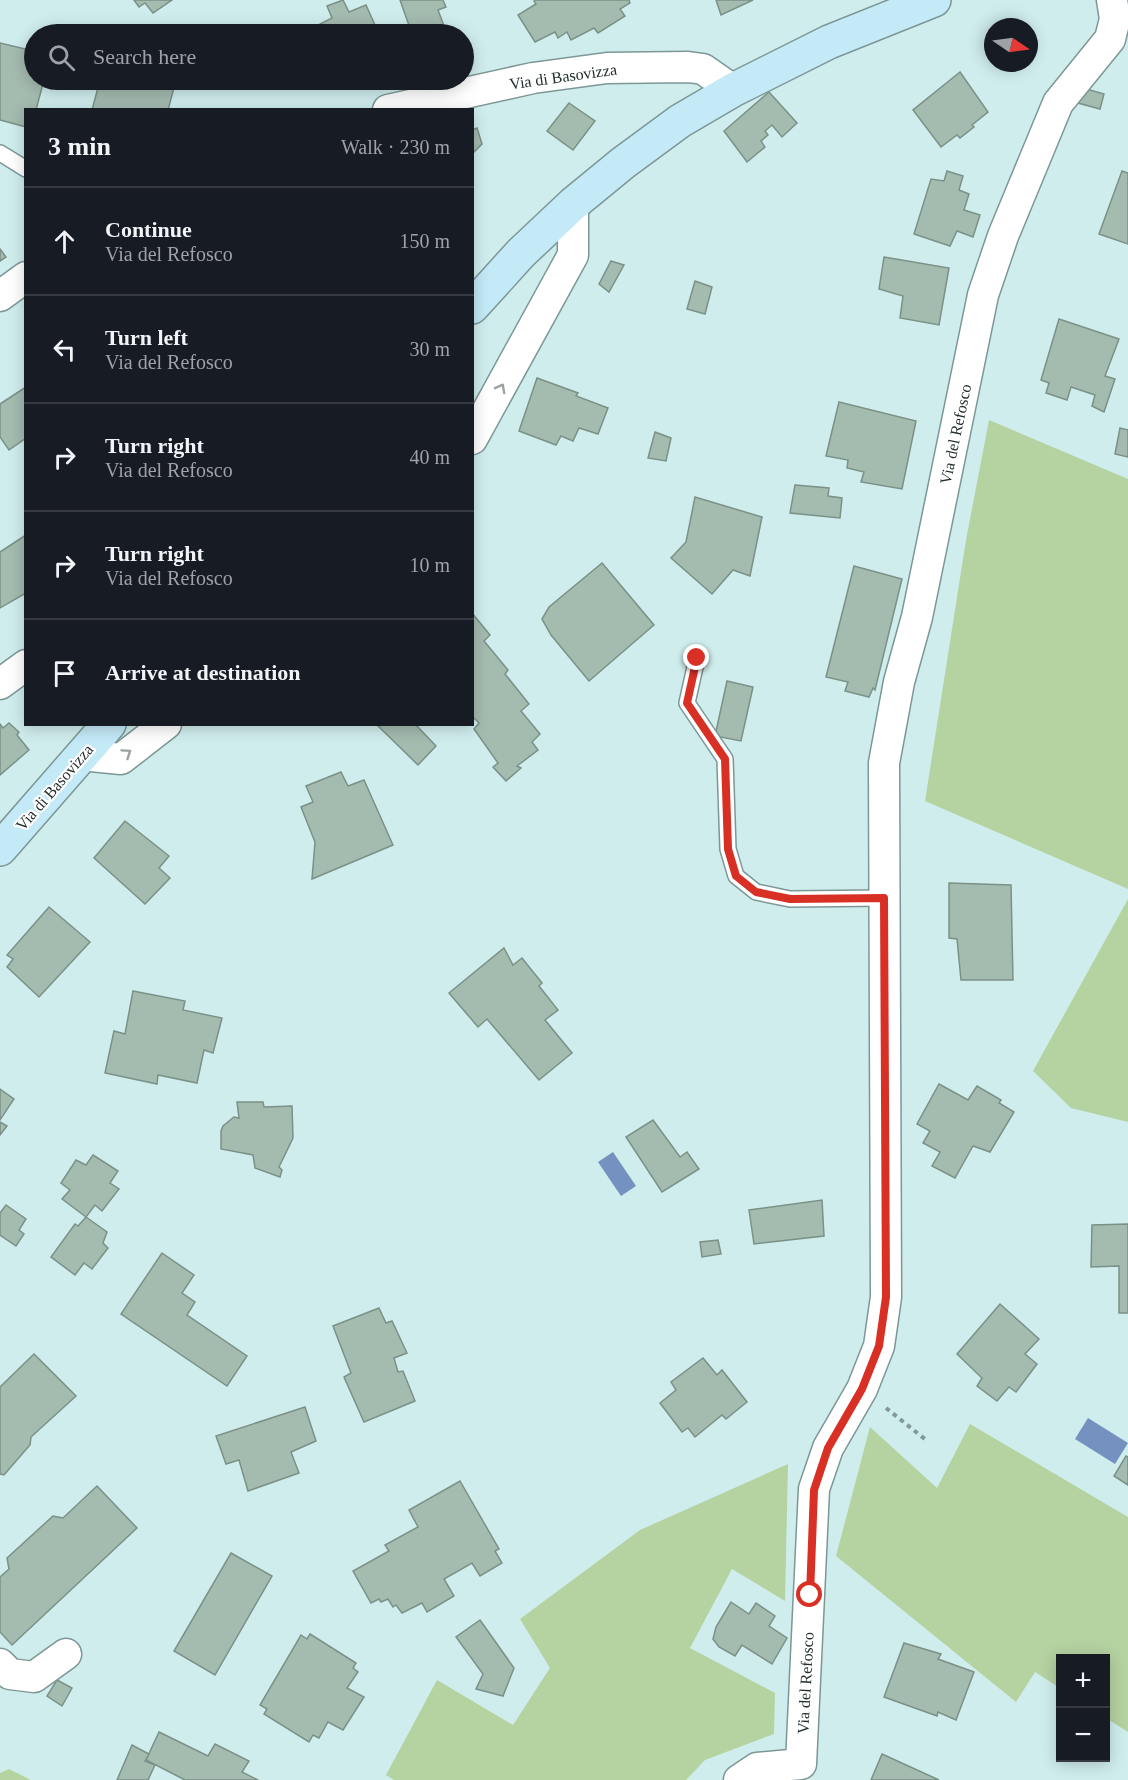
<!DOCTYPE html>
<html lang="en">
<head>
<meta charset="utf-8">
<style>
  :root { --surface:#171b24; --page:#20242c; --text:#f1f3f6; --muted:#9ea1a6; --line:#363941 }
  body { margin:0; font-family:"Times New Roman",serif; background:var(--page); color:var(--text) }
  .controls { position:absolute; right:18px; bottom:18px; display:grid; overflow:hidden; border-radius:0px; box-shadow:0 3px 15px #0003 }
  .controls button { width:54px; height:54px; display:grid; place-items:center; padding:0; border:0; border-bottom:2px solid var(--line); background:var(--surface); color:var(--text); font:30px sans-serif }
  .compass { position:absolute; left:984px; top:18px; width:54px; height:54px; border-radius:50%; background:var(--surface); box-shadow:0 3px 15px #0003; rotate:103deg }
  .stop { position:absolute; width:18px; height:18px; margin:-14px; border:4px solid #d93025; border-radius:50%; background:#fff }
  .stop.end { background:#d93025; border-color:#fff; box-shadow:0 2px 6px #0008 }
  .list { margin:0; padding:0; list-style:none }
  h2 { display:flex; justify-content:space-between; align-items:center; height:78px; margin:0; padding:0 24px; font-size:26px }
  h2 small { font-size:20px; font-weight:400; color:var(--muted) }
  .list li { display:grid; grid-template-columns:39px 1fr auto; gap:18px; align-items:center; box-sizing:border-box; height:108px; padding:0 24px; border-top:2px solid var(--line) }
  .list b { display:block; font-size:22px; white-space:nowrap }
  .list p { margin:0; font-size:20px; white-space:nowrap; color:var(--muted) }
  .list em { font-size:20px; font-style:normal; color:var(--muted) }
  .icon { flex:none; width:33px; height:33px; fill:none; stroke:currentColor; stroke-width:2; stroke-linecap:round; stroke-linejoin:round }
  .map { position:relative; flex:none; width:1128px; height:1780px; overflow:hidden }
  .search { position:absolute; background:var(--surface); box-shadow:0 3px 15px #0003; left:24px; top:24px; width:450px; height:66px; display:flex; align-items:center; gap:15px; box-sizing:border-box; padding:0 21px; border-radius:33px; color:var(--muted); font-size:22px }
  .panel { position:absolute; background:var(--surface); box-shadow:0 3px 15px #0003; left:24px; top:108px; width:450px; height:618px; border-radius:0px }
  .map>svg:first-child { display:block }
  .green { fill:#b5d2a1 }
  .water { fill:#7491bf }
  .building { fill:#a4bbb0; stroke:#7b9187; stroke-width:1.5 }
  .lines { fill:none; stroke-linecap:round; stroke-linejoin:round }
  .service-casing { stroke:#7c9796; stroke-width:18 }
  .minor-casing { stroke:#7c9796; stroke-width:33 }
  .secondary-casing { stroke:#7c9796; stroke-width:36 }
  .path { stroke:#839898; stroke-width:4; stroke-dasharray:4.5 4.5; stroke-linecap:butt }
  .service { stroke:#fff; stroke-width:15 }
  .minor { stroke:#fff; stroke-width:30 }
  .secondary { stroke:#c4e9f7; stroke-width:33 }
  .oneway { stroke:#9ca1a1 }
  .route { stroke:#d93025; stroke-width:8 }
  .labels { text-anchor:middle; stroke-width:4.5; stroke-linejoin:round; paint-order:stroke }
  .street-label { font-size:16px; fill:#232e2e; stroke:#fff }
</style>
</head>
<body>
<div class="map">
<svg width="1128" height="1780" viewBox="0 0 1128 1780">
  <rect width="100%" height="100%" fill="#d0eded"/>
  <g class="green">
    <path d="M989,420L1128,479V889L925,801L966,540Z"/>
    <path d="M1128,899V1122L1071,1108L1033,1071Z"/>
    <path d="M970,1424L1128,1517V1732L1106,1718V1658H1060V1688L1035,1672L1016,1702L836,1556L870,1427L937,1488Z"/>
    <path d="M788,1464L785,1601L732,1569L690,1648L775,1693L774,1734L705,1760L686,1780H394L386,1775L437,1680L513,1725L550,1668L520,1619L640,1530Z"/>
    <path d="M9,1769L31,1780H0V1773Z"/>
  </g>
  <g class="water">
    <path d="M613,1152L636,1186L621,1196L598,1162Z"/>
    <path d="M1088,1418L1128,1443L1115,1464L1075,1439Z"/>
  </g>
  <g class="building">
    <path d="M134,0H172L153,13L145,3L139,7Z"/>
    <path d="M343,0L349,12L366,5L379,34H319L316,26L332,18L327,6Z"/>
    <path d="M400,0H443L446,7L438,10L447,34H412Z"/>
    <path d="M535,0H629L630,3L620,9L625,16L598,33L594,28L571,40L567,32L558,38L555,32L535,42L518,15L536,4L534,1Z"/>
    <path d="M716,0H753L721,15Z"/>
    <path d="M0,43L34,51V80H44L36,110H26V127L0,120Z"/>
    <path d="M960,72L988,112L972,125L974,127L960,138L957,135L941,147L913,110Z"/>
    <path d="M100,80H176L168,110H92Z"/>
    <path d="M1083,88L1104,94L1100,109L1074,102Z"/>
    <path d="M769,92L797,123L782,137L772,125L765,131L768,135L761,141L765,147L747,162L724,131Z"/>
    <path d="M569,103L595,121L573,150L547,131Z"/>
    <path d="M477,128L482,144L472,154V130Z"/>
    <path d="M947,171L963,176L959,190L969,194L964,210L980,215L973,237L957,231L950,246L914,234L931,179L944,181Z"/>
    <path d="M1122,171L1128,173V244L1099,234Z"/>
    <path d="M0,249L6,257L0,261Z"/>
    <path d="M884,257L949,268L939,325L900,318L903,296L879,289Z"/>
    <path d="M611,261L624,265L609,292L599,284Z"/>
    <path d="M695,281L712,287L705,314L687,309Z"/>
    <path d="M1059,319L1119,339L1105,376L1115,379L1104,412L1092,406L1095,395L1071,387L1067,400L1046,393L1049,383L1041,380Z"/>
    <path d="M537,378L578,393L576,396L608,408L598,434L579,428L573,441L561,436L556,445L519,431Z"/>
    <path d="M26,387V438L9,450L0,437V404Z"/>
    <path d="M839,402L916,421L902,489L861,482L864,472L847,468L848,460L826,456Z"/>
    <path d="M1120,428L1128,430V457L1115,454Z"/>
    <path d="M655,432L671,438L666,461L648,458Z"/>
    <path d="M795,485L829,488L828,496L842,498L840,518L790,513Z"/>
    <path d="M695,497L762,517L750,576L733,570L712,594L671,558L686,542Z"/>
    <path d="M26,535V593L0,608V552Z"/>
    <path d="M602,563L654,625L589,681L551,635L542,619L549,607Z"/>
    <path d="M854,566L902,579L875,690L873,688L869,697L845,691L848,682L826,677Z"/>
    <path d="M472,613L490,635L484,641L508,670L505,674L529,704L521,711L540,734L532,742L538,750L517,766L521,768L506,781L493,767L498,763L474,729L479,723L472,716Z"/>
    <path d="M727,681L753,687L741,741L715,736Z"/>
    <path d="M9,723L19,732L17,735L29,750L0,775V724L3,728Z"/>
    <path d="M376,724H415L436,746L418,765Z"/>
    <path d="M341,772L348,786L364,780L393,845L312,879L315,842L301,807L313,802L306,786Z"/>
    <path d="M125,821L169,856L159,868L170,878L145,904L94,858Z"/>
    <path d="M949,883L1011,885L1013,980H961L957,939L949,938Z"/>
    <path d="M49,907L90,942L39,997L7,967L13,959L7,955Z"/>
    <path d="M504,948L513,965L522,958L542,983L539,986L558,1010L545,1020L572,1053L539,1080L487,1019L478,1027L449,993Z"/>
    <path d="M133,991L185,1001L183,1010L222,1018L213,1053L204,1050L197,1083L158,1075L157,1084L105,1073L114,1031L125,1034Z"/>
    <path d="M939,1084L968,1100L977,1086L1001,1100L999,1103L1014,1112L990,1152L973,1146L955,1178L932,1166L940,1152L923,1143L930,1131L917,1124Z"/>
    <path d="M0,1089L14,1099L0,1120Z"/>
    <path d="M237,1102H263L264,1107L292,1106L293,1138L279,1167L282,1170L280,1177L255,1168L253,1155L221,1149V1131L223,1126L234,1117L239,1118Z"/>
    <path d="M653,1120L680,1157L687,1152L699,1169L662,1192L626,1137Z"/>
    <path d="M0,1122L7,1126L0,1135Z"/>
    <path d="M93,1155L118,1171L110,1183L119,1189L102,1211L95,1205L86,1217L62,1199L70,1190L61,1183L76,1160L86,1165Z"/>
    <path d="M822,1200L824,1236L754,1244L749,1210Z"/>
    <path d="M6,1205L26,1219L19,1230L24,1234L16,1246L0,1235V1213Z"/>
    <path d="M86,1217L107,1232L103,1243L108,1248L92,1269L84,1263L75,1275L51,1257L75,1224L78,1226Z"/>
    <path d="M1128,1224V1313H1119V1266L1091,1267L1092,1225Z"/>
    <path d="M718,1240L721,1254L702,1257L700,1242Z"/>
    <path d="M162,1253L194,1275L182,1293L195,1302L187,1315L247,1356L227,1386L121,1314Z"/>
    <path d="M1000,1304L1039,1339L1025,1354L1037,1364L1016,1392L1009,1387L997,1401L977,1386L982,1378L957,1354Z"/>
    <path d="M379,1308L386,1323L392,1321L407,1353L394,1358L398,1372L403,1371L415,1401L364,1422L344,1377L351,1373L333,1326Z"/>
    <path d="M34,1354L76,1396L31,1437L30,1445L4,1475L0,1474V1387Z"/>
    <path d="M703,1358L717,1375L722,1370L747,1402L726,1419L722,1415L695,1437L688,1428L682,1432L660,1403L676,1390L671,1382Z"/>
    <path d="M305,1407L316,1441L291,1452L299,1473L248,1491L239,1460L226,1464L216,1436Z"/>
    <path d="M1126,1456L1128,1457V1485L1114,1476Z"/>
    <path d="M460,1481L499,1549L495,1551L502,1563L480,1576L472,1563L444,1579L454,1596L427,1612L422,1603L402,1613L396,1605L393,1607L388,1599L381,1602L379,1599L371,1603L353,1571L389,1551L385,1545L418,1527L409,1510Z"/>
    <path d="M97,1486L137,1528L12,1645L0,1632V1577L9,1569L7,1558L53,1516L63,1518Z"/>
    <path d="M231,1553L272,1576L215,1675L174,1651Z"/>
    <path d="M731,1602L749,1614L756,1603L775,1616L769,1626L787,1638L772,1664L742,1645L735,1656L719,1647L713,1639L716,1627Z"/>
    <path d="M480,1620L514,1668L503,1696L476,1689L483,1674L456,1637Z"/>
    <path d="M310,1634L356,1663L353,1668L358,1672L347,1688L364,1697L343,1730L328,1722L319,1738L313,1735L309,1742L264,1714L267,1709L260,1705L301,1635L307,1639Z"/>
    <path d="M904,1643L941,1654L938,1659L974,1672L956,1720L938,1712L937,1716L884,1697Z"/>
    <path d="M57,1680L72,1688L62,1706L47,1696Z"/>
    <path d="M159,1732L208,1756L215,1744L249,1761L242,1772L258,1780H185L146,1760Z"/>
    <path d="M132,1745L149,1754L145,1761L155,1765L148,1780H117Z"/>
    <path d="M882,1754L939,1780H871Z"/>
  </g>
  <g class="lines">
    <defs>
      <g id="service">
        <path d="M0,153L26,169"/>
        <path d="M697,658L687,703L725,759L728,849L736,876L756,892L790,899L884,898"/>
      </g>
      <g id="minor">
        <path d="M388,110L533,78L607,68L688,67L703,69L733,90"/>
        <path d="M0,296L26,277"/>
        <path d="M472,439L573,255V204"/>
        <path d="M0,684L26,665"/>
        <path d="M81,755L121,759L166,724"/>
        <path d="M0,1664L10,1674L34,1677L66,1654"/>
        <path d="M739,1780L757,1768L801,1764L814,1489L828,1448L862,1389L879,1346L886,1297L884,763L899,682L917,617L983,295L1003,236L1058,103L1110,39L1115,19L1112,0"/>
      </g>
      <g id="secondary">
        <path d="M472,307L521,253L573,204L623,163L680,121L733,90L829,42L934,0"/>
        <path d="M0,849L109,724"/>
      </g>
    </defs>
    <use href="#service" class="service-casing"/>
    <use href="#minor" class="minor-casing"/>
    <use href="#secondary" class="secondary-casing"/>
    <path class="path" d="M886,1408L926,1440"/>
    <use href="#service" class="service"/>
    <use href="#minor" class="minor"/>
    <use href="#secondary" class="secondary"/>
  </g>
  <defs><path id="oneway-chevron" d="M-2-3.5L2.5 0L-2 3.5" fill="none" stroke-width="1.6" stroke-linecap="round" stroke-linejoin="round" transform="scale(1.5)"/></defs>
  <g class="oneway">
    <use href="#oneway-chevron" transform="translate(501 388) rotate(-62)"/>
    <use href="#oneway-chevron" transform="translate(127 753) rotate(-34)"/>
  </g>
  <g class="lines">
    <path class="route" d="M697,658L687,703L725,759L728,849L736,876L756,892L790,899L884,898L886,1297L879,1346L862,1389L828,1448L814,1490L810,1595"/>
  </g>
  <g class="labels">
    <g class="street-label">
      <text transform="translate(563 76) rotate(-8)" y="6">Via di Basovizza</text>
      <text transform="translate(955 434) rotate(-78)" y="6">Via del Refosco</text>
      <text transform="translate(54 787) rotate(-49)" y="6">Via di Basovizza</text>
      <text transform="translate(805 1683) rotate(-87)" y="6">Via del Refosco</text>
    </g>
  </g>
</svg>
<div class="controls">
<button>+</button>
<button>−</button>
</div>
<svg class="compass" viewBox="-18 -18 36 36"><path d="M0-13l5 13h-10z" fill="#e53935"/><path d="M0 13l5-13h-10z" fill="#9ea1a6"/></svg>
<div class="stop" style="left:810px;top:1595px"></div>
<div class="stop end" style="left:697px;top:658px"></div>
<div class="search"><svg class="icon" aria-label="search" viewBox="0 0 24 24"><circle cx="10" cy="10" r="6"/><path d="M15 15l6 6"/></svg>Search here</div>
<section class="panel">
<h2>3 min<small>Walk · 230 m</small></h2>
<ul class="list">
<li><svg class="icon" aria-label="ahead" viewBox="0 0 24 24"><path d="M12 20V5M6 11l6-6 6 6"/></svg><div><b>Continue</b><p>Via del Refosco</p></div><em>150 m</em></li>
<li><svg class="icon" aria-label="left" viewBox="0 0 24 24"><path d="M17 20v-9H6M10 6l-5 5 5 5"/></svg><div><b>Turn left</b><p>Via del Refosco</p></div><em>30 m</em></li>
<li><svg class="icon" aria-label="right" viewBox="0 0 24 24"><path d="M7 20v-9h11M14 6l5 5-5 5"/></svg><div><b>Turn right</b><p>Via del Refosco</p></div><em>40 m</em></li>
<li><svg class="icon" aria-label="right" viewBox="0 0 24 24"><path d="M7 20v-9h11M14 6l5 5-5 5"/></svg><div><b>Turn right</b><p>Via del Refosco</p></div><em>10 m</em></li>
<li><svg class="icon" aria-label="arrive" viewBox="0 0 24 24"><path d="M6 21V4h12l-3 4 3 4H6"/></svg><div><b>Arrive at destination</b></div></li>
</ul>
</section>
</div>
</body>
</html>
